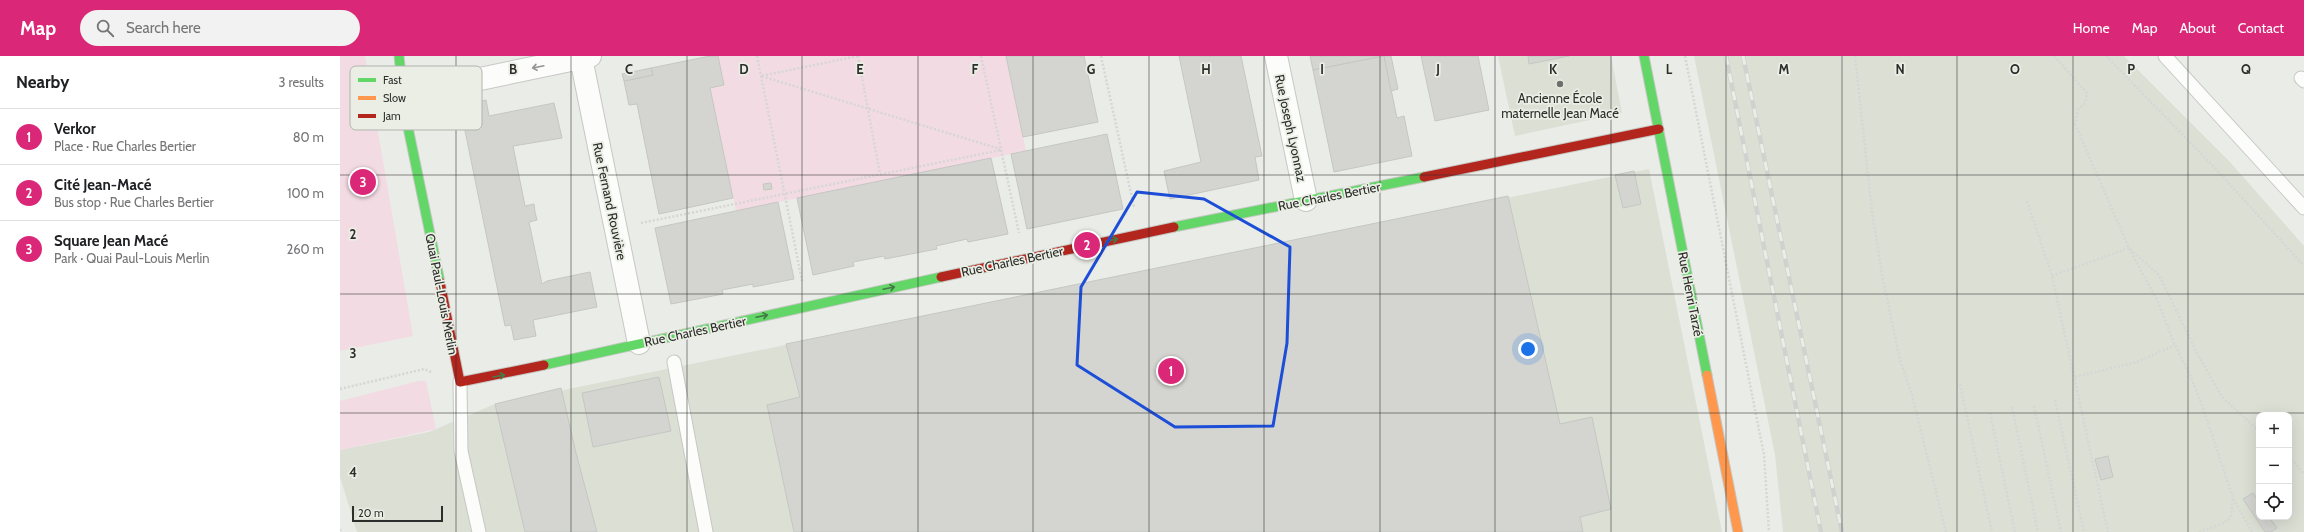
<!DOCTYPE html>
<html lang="en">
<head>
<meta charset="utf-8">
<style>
  :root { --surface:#fff; --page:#f2f2f2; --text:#202124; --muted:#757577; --line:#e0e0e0; --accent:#db2777 }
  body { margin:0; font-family:Cabin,sans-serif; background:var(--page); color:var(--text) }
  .controls { position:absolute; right:12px; bottom:12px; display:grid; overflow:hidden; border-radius:8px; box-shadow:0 4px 16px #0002 }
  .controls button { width:36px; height:36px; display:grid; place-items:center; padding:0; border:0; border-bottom:1px solid var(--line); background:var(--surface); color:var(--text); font:20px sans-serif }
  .scale { position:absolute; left:12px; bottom:10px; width:91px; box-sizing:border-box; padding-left:4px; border:2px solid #2d2e2b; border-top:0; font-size:11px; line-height:14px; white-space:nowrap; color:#2d2e2b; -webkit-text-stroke:3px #eaeee5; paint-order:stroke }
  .you { position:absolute; left:1188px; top:293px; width:14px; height:14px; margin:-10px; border:3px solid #fff; border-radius:50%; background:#1a73e8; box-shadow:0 0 0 6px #1a73e833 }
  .badge { display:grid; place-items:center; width:26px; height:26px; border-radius:50%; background:var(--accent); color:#fff; font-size:13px; font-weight:700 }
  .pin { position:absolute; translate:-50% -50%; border:2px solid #fff; box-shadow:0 1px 4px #0006 }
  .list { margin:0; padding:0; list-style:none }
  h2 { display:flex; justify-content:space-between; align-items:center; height:52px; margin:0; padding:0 16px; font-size:17px }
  h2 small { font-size:13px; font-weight:400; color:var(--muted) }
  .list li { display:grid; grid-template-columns:26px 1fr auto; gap:12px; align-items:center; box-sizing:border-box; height:56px; padding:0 16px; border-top:1px solid var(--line) }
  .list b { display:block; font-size:15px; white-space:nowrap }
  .list p { margin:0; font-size:13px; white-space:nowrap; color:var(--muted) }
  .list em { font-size:13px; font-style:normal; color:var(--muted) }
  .icon { flex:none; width:22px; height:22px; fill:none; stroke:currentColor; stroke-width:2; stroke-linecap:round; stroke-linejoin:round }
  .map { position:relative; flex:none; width:1964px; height:476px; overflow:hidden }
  header { display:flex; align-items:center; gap:24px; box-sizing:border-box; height:56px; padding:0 20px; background:var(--accent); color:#fff }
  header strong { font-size:19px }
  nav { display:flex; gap:22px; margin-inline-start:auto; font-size:14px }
  .search { width:280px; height:36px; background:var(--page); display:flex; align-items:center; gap:10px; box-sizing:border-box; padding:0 14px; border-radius:22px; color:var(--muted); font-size:15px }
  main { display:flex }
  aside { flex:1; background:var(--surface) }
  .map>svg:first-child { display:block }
  .built { fill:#dbdfd4; fill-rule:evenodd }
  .green { fill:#f3dbe4 }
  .building { fill:#d4d5d1; stroke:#c5c7c3 }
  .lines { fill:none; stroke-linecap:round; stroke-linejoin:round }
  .lane-casing { stroke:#c6c8c4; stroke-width:15 }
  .street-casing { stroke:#c6c8c4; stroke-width:24 }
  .fast-casing { stroke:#c6c8c4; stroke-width:11 }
  .slow-casing { stroke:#c6c8c4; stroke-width:11 }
  .jam-casing { stroke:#c6c8c4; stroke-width:11 }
  .path { stroke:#d6d6d5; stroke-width:2.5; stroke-dasharray:2 2; stroke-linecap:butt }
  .lane { stroke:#fcfcfb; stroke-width:13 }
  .street { stroke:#fcfcfb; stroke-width:22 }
  .fast { stroke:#63d668; stroke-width:9 }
  .slow { stroke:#ff974d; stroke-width:9 }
  .jam { stroke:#b3261e; stroke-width:9 }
  .rail-casing { stroke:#d1d2d0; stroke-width:4.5 }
  .rail { stroke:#eaeee5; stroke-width:3; stroke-dasharray:9; stroke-linecap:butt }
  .oneway { stroke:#949593 }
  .oneway2 { stroke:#457a46 }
  .marked { fill:none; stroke:#1d4ed8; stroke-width:3; stroke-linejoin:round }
  .grid { fill:none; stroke:#2d2e2b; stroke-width:1; stroke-opacity:0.55 }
  .poi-dot { fill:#6f706d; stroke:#eaeee5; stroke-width:1.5 }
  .labels { text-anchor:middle; stroke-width:3.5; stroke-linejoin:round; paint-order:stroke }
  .poi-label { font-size:13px; fill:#2d2e2b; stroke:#eaeee5 }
  .street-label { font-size:13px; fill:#2d2e2b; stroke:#eaeee5 }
  .key { fill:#eaeee5; stroke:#b1b4ad; stroke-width:1 }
  .key-label { font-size:11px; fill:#2d2e2b }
  .grid-label { font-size:13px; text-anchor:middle; font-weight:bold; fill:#2d2e2b; stroke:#eaeee5; stroke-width:3.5; stroke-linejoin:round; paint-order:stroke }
</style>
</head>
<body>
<header>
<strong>Map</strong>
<div class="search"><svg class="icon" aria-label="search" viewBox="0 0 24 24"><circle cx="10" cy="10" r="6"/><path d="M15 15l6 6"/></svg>Search here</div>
<nav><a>Home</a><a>Map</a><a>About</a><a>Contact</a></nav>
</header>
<main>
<aside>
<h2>Nearby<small>3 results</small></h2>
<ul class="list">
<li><span class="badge">1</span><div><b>Verkor</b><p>Place · Rue Charles Bertier</p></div><em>80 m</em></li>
<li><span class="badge">2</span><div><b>Cité Jean-Macé</b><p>Bus stop · Rue Charles Bertier</p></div><em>100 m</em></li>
<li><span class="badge">3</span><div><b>Square Jean Macé</b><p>Park · Quai Paul-Louis Merlin</p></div><em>260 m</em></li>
</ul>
</aside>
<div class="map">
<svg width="1964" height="476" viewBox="0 0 1964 476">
  <rect width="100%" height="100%" fill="#eaece7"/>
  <g class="built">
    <path d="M1158,0H1271L1282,57L1175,80Z"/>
    <path d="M1354,0H1784L1890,106L1964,190V476H1443L1435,399ZM1919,359H1949V461H1919Z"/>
    <path d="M1309,113L1382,476H17L0,421V394L89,376L155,348Z"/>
  </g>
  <g class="green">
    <path d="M0,0H25L73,280L0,295Z"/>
    <path d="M378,0H666L686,95L396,155L370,33L384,29Z"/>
    <path d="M78,325H86L96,373L0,394V345Z"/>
  </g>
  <g class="building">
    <path d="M370,0H378L384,29L370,32L393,142L319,158L297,48L289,49L284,25L313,19L311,12Z"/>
    <path d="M666,0H744L758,66L683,81Z"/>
    <path d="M839,0H901L922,100L915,101L919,124L830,143L824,115L861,106Z"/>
    <path d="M970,0H1044L973,14Z"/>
    <path d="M1044,0L1057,62L1064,60L1072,100L994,116L973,14Z"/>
    <path d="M1044,0H1051L1058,33L1051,35Z"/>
    <path d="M1081,0H1138L1149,54L1095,65Z"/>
    <path d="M1188,0H1229L1189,8Z"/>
    <path d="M311,12L313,19L284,25L282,18Z"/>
    <path d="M146,44L149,60L214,47L222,82L173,90L185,150L194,148L195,156L197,164L189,166L202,228L207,225L250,216L257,251L193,264L196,280L174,284L171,269L165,270L123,65L127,64L124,49Z"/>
    <path d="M767,78L783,153L687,173L671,98Z"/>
    <path d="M651,102L668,178L628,186L627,183L596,190L597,193L545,203L544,200L513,206L514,210L473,219L457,142Z"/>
    <path d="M1294,115L1301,148L1283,152L1275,119Z"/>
    <path d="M431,127L432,133L424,134L423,128Z"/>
    <path d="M1168,140L1220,368L1252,361L1271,453L1240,461L1243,476H454L427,349L460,341L446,288Z"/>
    <path d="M438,146L454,223L413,231V228L382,234L383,238L331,248L315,172Z"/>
    <path d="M319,321L331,375L253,391L242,337Z"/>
    <path d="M221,332L236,397L257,476H185L155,348Z"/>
    <path d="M1768,400L1773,421L1761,424L1755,403Z"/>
    <path d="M1913,437L1919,445V461H1929L1937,472L1931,476H1925L1903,443Z"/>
  </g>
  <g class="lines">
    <defs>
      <g id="lane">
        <path d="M1825,0L1964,152"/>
        <path d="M1961,22L1964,25"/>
        <path d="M334,306L366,476"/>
        <path d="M120,326L121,395L139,476"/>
      </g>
      <g id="street">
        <path d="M936,0L966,144"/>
        <path d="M241,2L299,287"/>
        <path d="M63,39L250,0"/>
      </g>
      <g id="fast">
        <path d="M59,0L65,57L100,226"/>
        <path d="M1304,0L1367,319"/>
        <path d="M834,171L1084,121"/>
        <path d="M204,309L601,221"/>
      </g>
      <path id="slow" d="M1367,319L1398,476"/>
      <g id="jam">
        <path d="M1084,121L1319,73"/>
        <path d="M601,221L834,171"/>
        <path d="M100,226L120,326L204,309"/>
      </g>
    </defs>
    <use href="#lane" class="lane-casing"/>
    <use href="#street" class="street-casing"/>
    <use href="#fast" class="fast-casing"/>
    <use href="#slow" class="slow-casing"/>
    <use href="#jam" class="jam-casing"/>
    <g class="path">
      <path d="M417,0L462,225"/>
      <path d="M518,0L421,20L660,93"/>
      <path d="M518,0L540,118"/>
      <path d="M641,0L679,177"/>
      <path d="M761,0L794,151"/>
      <path d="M1345,0L1424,399L1429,476"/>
      <path d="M1515,0L1532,156L1543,224L1560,304L1572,339L1606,476"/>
      <path d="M1714,0L1747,37L1745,47L1738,53L1735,68L1789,192L1817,244L1835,289L1850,319L1862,349L1893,442L1912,476"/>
      <path d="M1766,0L1874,111L1964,210"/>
      <path d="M1687,145L1712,220L1768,476"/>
      <path d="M301,167L661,94"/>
      <path d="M1712,220L1789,192L1819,219L1857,297L1882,341L1919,375"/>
      <path d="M1735,321L1797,306L1835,289"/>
      <path d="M1620,328L1652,476"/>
      <path d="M0,333L84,313L91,316"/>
      <path d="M1715,344L1744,476"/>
      <path d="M1694,350L1721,476"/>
      <path d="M1672,351L1698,476"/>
      <path d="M1650,357L1675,476"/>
      <path d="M1949,400L1964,418"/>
      <path d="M0,473L1,476"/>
      <path d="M1859,476L1884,467L1891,461L1893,442"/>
    </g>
    <use href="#lane" class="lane"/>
    <use href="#street" class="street"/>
    <use href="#fast" class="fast"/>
    <use href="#slow" class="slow"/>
    <use href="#jam" class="jam"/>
    <defs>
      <g id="rail">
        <path d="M1386,0L1481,476"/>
        <path d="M1403,0L1502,476"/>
      </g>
    </defs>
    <use href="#rail" class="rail-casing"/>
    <use href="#rail" class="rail"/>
  </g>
  <defs><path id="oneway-shaft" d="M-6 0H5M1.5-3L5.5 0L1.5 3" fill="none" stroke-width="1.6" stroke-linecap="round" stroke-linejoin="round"/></defs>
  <use class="oneway" href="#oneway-shaft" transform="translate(198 11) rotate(168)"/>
  <g class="oneway2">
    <use href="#oneway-shaft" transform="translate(772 184) rotate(-12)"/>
    <use href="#oneway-shaft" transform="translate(549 232) rotate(-12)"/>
    <use href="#oneway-shaft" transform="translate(422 260) rotate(-12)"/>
    <use href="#oneway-shaft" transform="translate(159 320) rotate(-10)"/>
  </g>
  <path class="marked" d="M797,136L864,143L950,191L947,287L933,370L835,371L737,309L741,231Z"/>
  <path class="grid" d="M116,0V476M231,0V476M347,0V476M462,0V476M578,0V476M693,0V476M809,0V476M924,0V476M1040,0V476M1155,0V476M1271,0V476M1386,0V476M1502,0V476M1617,0V476M1733,0V476M1848,0V476M0,119H1964M0,238H1964M0,357H1964"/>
  <circle class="poi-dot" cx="1220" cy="28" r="4"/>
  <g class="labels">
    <g class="poi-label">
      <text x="1220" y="47">Ancienne École<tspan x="1220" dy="15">maternelle Jean Macé</tspan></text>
    </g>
    <g class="street-label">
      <text transform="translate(951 72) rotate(78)" y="5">Rue Joseph Lyonnaz</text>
      <text transform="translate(989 140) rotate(-11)" y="5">Rue Charles Bertier</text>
      <text transform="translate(270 145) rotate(78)" y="5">Rue Fernand Rouvière</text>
      <text transform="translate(672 205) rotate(-12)" y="5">Rue Charles Bertier</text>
      <text transform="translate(102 238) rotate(79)" y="5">Quai Paul-Louis Merlin</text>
      <text transform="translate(1351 238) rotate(79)" y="5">Rue Henri Tarzé</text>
      <text transform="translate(355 275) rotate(-12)" y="5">Rue Charles Bertier</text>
    </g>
  </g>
  <rect x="10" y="10" width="132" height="64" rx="6" class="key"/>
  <rect x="18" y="22" width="18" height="4" fill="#63d668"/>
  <rect x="18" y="40" width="18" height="4" fill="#ff974d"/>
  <rect x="18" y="58" width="18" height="4" fill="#b3261e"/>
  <g class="key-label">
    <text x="43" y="28">Fast</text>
    <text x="43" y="46">Slow</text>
    <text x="43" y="64">Jam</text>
  </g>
  <g class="grid-label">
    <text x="173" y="18">B</text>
    <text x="289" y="18">C</text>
    <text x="404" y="18">D</text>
    <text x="520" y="18">E</text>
    <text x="635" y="18">F</text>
    <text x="751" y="18">G</text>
    <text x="866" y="18">H</text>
    <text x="982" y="18">I</text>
    <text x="1098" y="18">J</text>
    <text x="1213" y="18">K</text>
    <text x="1329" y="18">L</text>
    <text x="1444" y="18">M</text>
    <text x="1560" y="18">N</text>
    <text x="1675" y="18">O</text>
    <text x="1791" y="18">P</text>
    <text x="1906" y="18">Q</text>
    <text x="13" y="183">2</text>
    <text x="13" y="302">3</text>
    <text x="13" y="421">4</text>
  </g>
</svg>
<div class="controls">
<button>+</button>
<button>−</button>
<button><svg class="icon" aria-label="locate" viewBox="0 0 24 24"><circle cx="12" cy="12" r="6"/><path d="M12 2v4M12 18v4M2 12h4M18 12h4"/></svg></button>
</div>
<div class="scale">20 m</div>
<div class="you"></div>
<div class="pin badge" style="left:831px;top:315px">1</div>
<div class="pin badge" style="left:747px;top:189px">2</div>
<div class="pin badge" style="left:23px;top:126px">3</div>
</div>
</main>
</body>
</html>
